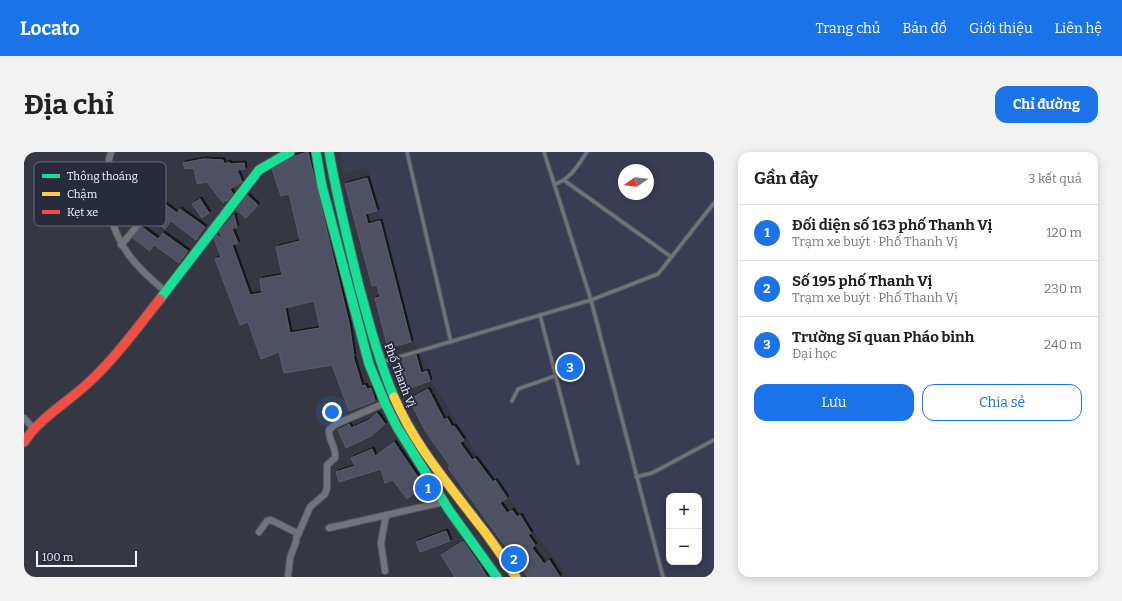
<!DOCTYPE html>
<html lang="vi">
<head>
<meta charset="utf-8">
<style>
  :root { --surface:#fff; --page:#f2f2f2; --text:#222; --muted:#767676; --line:#e0e0e0; --accent:#1a73e8 }
  body { margin:0; font-family:Bitter,serif; background:var(--page); color:var(--text) }
  .controls { position:absolute; right:12px; bottom:12px; display:grid; overflow:hidden; border-radius:8px; box-shadow:0 2px 10px #0003 }
  .controls button { width:36px; height:36px; display:grid; place-items:center; padding:0; border:0; border-bottom:1px solid var(--line); background:var(--surface); color:var(--text); font:20px sans-serif }
  .compass { position:absolute; left:594px; top:12px; width:36px; height:36px; border-radius:50%; background:var(--surface); box-shadow:0 2px 10px #0003; rotate:256deg }
  .scale { position:absolute; left:12px; bottom:10px; width:101px; box-sizing:border-box; padding-left:4px; border:2px solid #f2f5fe; border-top:0; font-size:11px; line-height:14px; white-space:nowrap; color:#f2f5fe; -webkit-text-stroke:3px #272b3c; paint-order:stroke }
  .you { position:absolute; left:308px; top:260px; width:14px; height:14px; margin:-10px; border:3px solid #fff; border-radius:50%; background:#1a73e8; box-shadow:0 0 0 6px #1a73e833 }
  .badge { display:grid; place-items:center; width:26px; height:26px; border-radius:50%; background:var(--accent); color:#fff; font-size:13px; font-weight:700 }
  .pin { position:absolute; translate:-50% -50%; border:2px solid #fff; box-shadow:0 1px 4px #0006 }
  .list { margin:0; padding:0; list-style:none }
  h2 { display:flex; justify-content:space-between; align-items:center; height:52px; margin:0; padding:0 16px; font-size:17px }
  h2 small { font-size:13px; font-weight:400; color:var(--muted) }
  .list li { display:grid; grid-template-columns:26px 1fr auto; gap:12px; align-items:center; box-sizing:border-box; height:56px; padding:0 16px; border-top:1px solid var(--line) }
  .list b { display:block; font-size:15px; white-space:nowrap }
  .list p { margin:0; font-size:13px; white-space:nowrap; color:var(--muted) }
  .list em { font-size:13px; font-style:normal; color:var(--muted) }
  .actions { display:flex; gap:8px; padding:12px 16px }
  .actions a { flex:1; padding:9px 0; border:1px solid var(--accent); border-radius:12px; text-align:center; font-size:14px; color:var(--accent) }
  .actions .main { background:var(--accent); color:#fff }
  .map { position:relative; flex:none; width:690px; height:425px; overflow:hidden; border-radius:12px }
  header { display:flex; align-items:center; gap:24px; box-sizing:border-box; height:56px; padding:0 20px; background:var(--accent); color:#fff }
  header strong { font-size:19px }
  nav { display:flex; gap:22px; margin-inline-start:auto; font-size:14px }
  .intro { display:flex; align-items:center; justify-content:space-between; box-sizing:border-box; height:96px; padding:0 24px }
  h1 { margin:0; font-size:28px }
  .button { padding:10px 18px; border-radius:12px; background:var(--accent); color:#fff; font-size:14px; font-weight:700 }
  main { display:flex; gap:24px; padding:0 24px }
  aside { flex:1; background:var(--surface); border-radius:12px; box-shadow:0 2px 10px #0003 }
  .map>svg:first-child { display:block }
  .built { fill:#383d53; fill-rule:evenodd }
  .building { fill:#4e5163; stroke:#5b5d66; fill-rule:evenodd; filter:url(#shadow) }
  .lines { fill:none; stroke-linecap:round; stroke-linejoin:round }
  .lane-casing { stroke:#555760; stroke-width:5 }
  .street-casing { stroke:#555760; stroke-width:8 }
  .fast-casing { stroke:#555760; stroke-width:11 }
  .slow-casing { stroke:#555760; stroke-width:11 }
  .jam-casing { stroke:#555760; stroke-width:11 }
  .lane { stroke:#71747b; stroke-width:3 }
  .street { stroke:#71747b; stroke-width:6 }
  .fast { stroke:#16e098; stroke-width:9 }
  .slow { stroke:#ffcf43; stroke-width:9 }
  .jam { stroke:#f24e42; stroke-width:9 }
  .labels { text-anchor:middle; stroke-width:4; stroke-linejoin:round; paint-order:stroke }
  .street-label { font-size:11px; fill:#f2f5fe; stroke:#272b3c }
  .key { fill:#272b3c; stroke:#646876; stroke-width:1 }
  .key-label { font-size:11px; fill:#f2f5fe }
</style>
</head>
<body>
<header>
<strong>Locato</strong>
<nav><a>Trang chủ</a><a>Bản đồ</a><a>Giới thiệu</a><a>Liên hệ</a></nav>
</header>
<div class="intro"><h1>Địa chỉ</h1><a class="button">Chỉ đường</a></div>
<main>
<div class="map">
<svg width="690" height="425" viewBox="0 0 690 425">
  <defs>
    <filter id="shadow"><feDropShadow dx="2" dy="-2" stdDeviation="0" flood-color="#0009"/></filter>
  </defs>
  <rect width="100%" height="100%" fill="#353842"/>
  <path class="built" d="M317,0H690V425H544L456,307L408,230L389,186L343,16L320,21ZM600,18H624V42H600ZM645,344H675V410H645Z"/>
  <g class="building">
    <path d="M284,0L325,171L330,204H329L338,234L341,233L343,237L347,236L351,249L325,259L308,213L260,221L255,200L237,207L224,170L216,173L191,107L197,105L190,86L193,83L198,87L195,80L210,63L213,75L208,77L214,91L208,93L226,143L238,141L236,127L258,123L252,95L276,89L265,42L257,44L248,17L271,4ZM290,149L296,176L266,181L261,156Z"/>
    <path d="M179,7L199,8L200,12L205,10L206,12L220,11L221,17L213,18L218,30L206,37L209,42L203,49L202,48L199,51L183,30L173,32L170,16L161,17L159,11Z"/>
    <path d="M343,26L353,59L341,62L344,72L356,69L387,190L364,196L351,146L356,145L353,133L348,134L321,32Z"/>
    <path d="M223,43L234,53L222,66L212,58Z"/>
    <path d="M176,47L185,61L178,66L168,52Z"/>
    <path d="M135,48L153,61L156,57L181,75L172,88L147,69L141,77L124,65V63Z"/>
    <path d="M118,75L134,87L139,81L164,99L155,111L130,93L126,99L109,86Z"/>
    <path d="M392,203L397,221L403,219L406,229L381,238L372,213L374,212L373,209Z"/>
    <path d="M404,237L420,268L423,266L428,275L430,274L440,288L436,291L448,308L451,306L469,330L471,328L483,346L476,351L483,361L488,358L493,365L496,363L507,381L504,383L511,393L508,396L520,412L525,408L536,425H504L424,316L426,314L402,280L385,247Z"/>
    <path d="M353,261L361,272L347,284L322,296L314,278L325,272L327,276L345,268Z"/>
    <path d="M370,290L400,334L383,347L369,328L361,331L357,317L315,330L312,320L331,314L327,306L348,297L351,304Z"/>
    <path d="M422,379L426,389L396,400L392,390Z"/>
    <path d="M439,389L456,413L463,425H431L417,403Z"/>
  </g>
  <g class="lines">
    <defs>
      <g id="lane">
        <path d="M383,0L427,190"/>
        <path d="M520,0L567,148L639,425"/>
        <path d="M541,29L646,104"/>
        <path d="M531,32C547,27 554,13 563,0"/>
        <path d="M516,163L554,311"/>
        <path d="M358,210L567,148L634,122L690,51"/>
        <path d="M488,249L494,237L531,224"/>
        <path d="M612,325L628,321L690,288"/>
      </g>
      <g id="street">
        <path d="M87,0C84,12 80,24 80,36C81,45 84,55 86,63C96,98 113,116 141,139"/>
        <path d="M97,93L120,66"/>
        <path d="M0,266L9,276"/>
        <path d="M305,376L420,350"/>
        <path d="M235,380L243,369L247,368L273,381L272,390L266,406L264,425"/>
        <path d="M274,383L286,355L301,342L303,336V313L311,306C313,296 304,288 305,278L312,272L361,251"/>
        <path d="M361,419L357,391L362,363"/>
      </g>
      <g id="fast">
        <path d="M292,0L298,34L345,212L361,251L373,275L425,358L473,425"/>
        <path d="M305,0C313,45 324,90 335,134C345,171 355,209 370,245"/>
        <path d="M136,147L235,18L266,0"/>
      </g>
      <path id="slow" d="M370,245C390,292 422,329 453,370C467,387 479,406 492,425"/>
      <path id="jam" d="M0,290C16,266 41,252 62,233C90,208 113,176 136,147"/>
    </defs>
    <use href="#lane" class="lane-casing"/>
    <use href="#street" class="street-casing"/>
    <use href="#fast" class="fast-casing"/>
    <use href="#slow" class="slow-casing"/>
    <use href="#jam" class="jam-casing"/>
    <use href="#lane" class="lane"/>
    <use href="#street" class="street"/>
    <use href="#fast" class="fast"/>
    <use href="#slow" class="slow"/>
    <use href="#jam" class="jam"/>
  </g>
  <g class="labels">
    <g class="street-label">
      <text transform="translate(376 223) rotate(69)" y="4">Phố Thanh Vị</text>
    </g>
  </g>
  <rect x="10" y="10" width="132" height="64" rx="6" class="key"/>
  <rect x="18" y="22" width="18" height="4" fill="#16e098"/>
  <rect x="18" y="40" width="18" height="4" fill="#ffcf43"/>
  <rect x="18" y="58" width="18" height="4" fill="#f24e42"/>
  <g class="key-label">
    <text x="43" y="28">Thông thoáng</text>
    <text x="43" y="46">Chậm</text>
    <text x="43" y="64">Kẹt xe</text>
  </g>
</svg>
<div class="controls">
<button>+</button>
<button>−</button>
</div>
<svg class="compass" viewBox="-18 -18 36 36"><path d="M0-13l5 13h-10z" fill="#e53935"/><path d="M0 13l5-13h-10z" fill="#767676"/></svg>
<div class="scale">100 m</div>
<div class="you"></div>
<div class="pin badge" style="left:404px;top:336px">1</div>
<div class="pin badge" style="left:490px;top:407px">2</div>
<div class="pin badge" style="left:546px;top:215px">3</div>
</div>
<aside>
<h2>Gần đây<small>3 kết quả</small></h2>
<ul class="list">
<li><span class="badge">1</span><div><b>Đối diện số 163 phố Thanh Vị</b><p>Trạm xe buýt · Phố Thanh Vị</p></div><em>120 m</em></li>
<li><span class="badge">2</span><div><b>Số 195 phố Thanh Vị</b><p>Trạm xe buýt · Phố Thanh Vị</p></div><em>230 m</em></li>
<li><span class="badge">3</span><div><b>Trường Sĩ quan Pháo binh</b><p>Đại học</p></div><em>240 m</em></li>
</ul>
<div class="actions"><a class="main">Lưu</a><a>Chia sẻ</a></div>
</aside>
</main>
</body>
</html>
